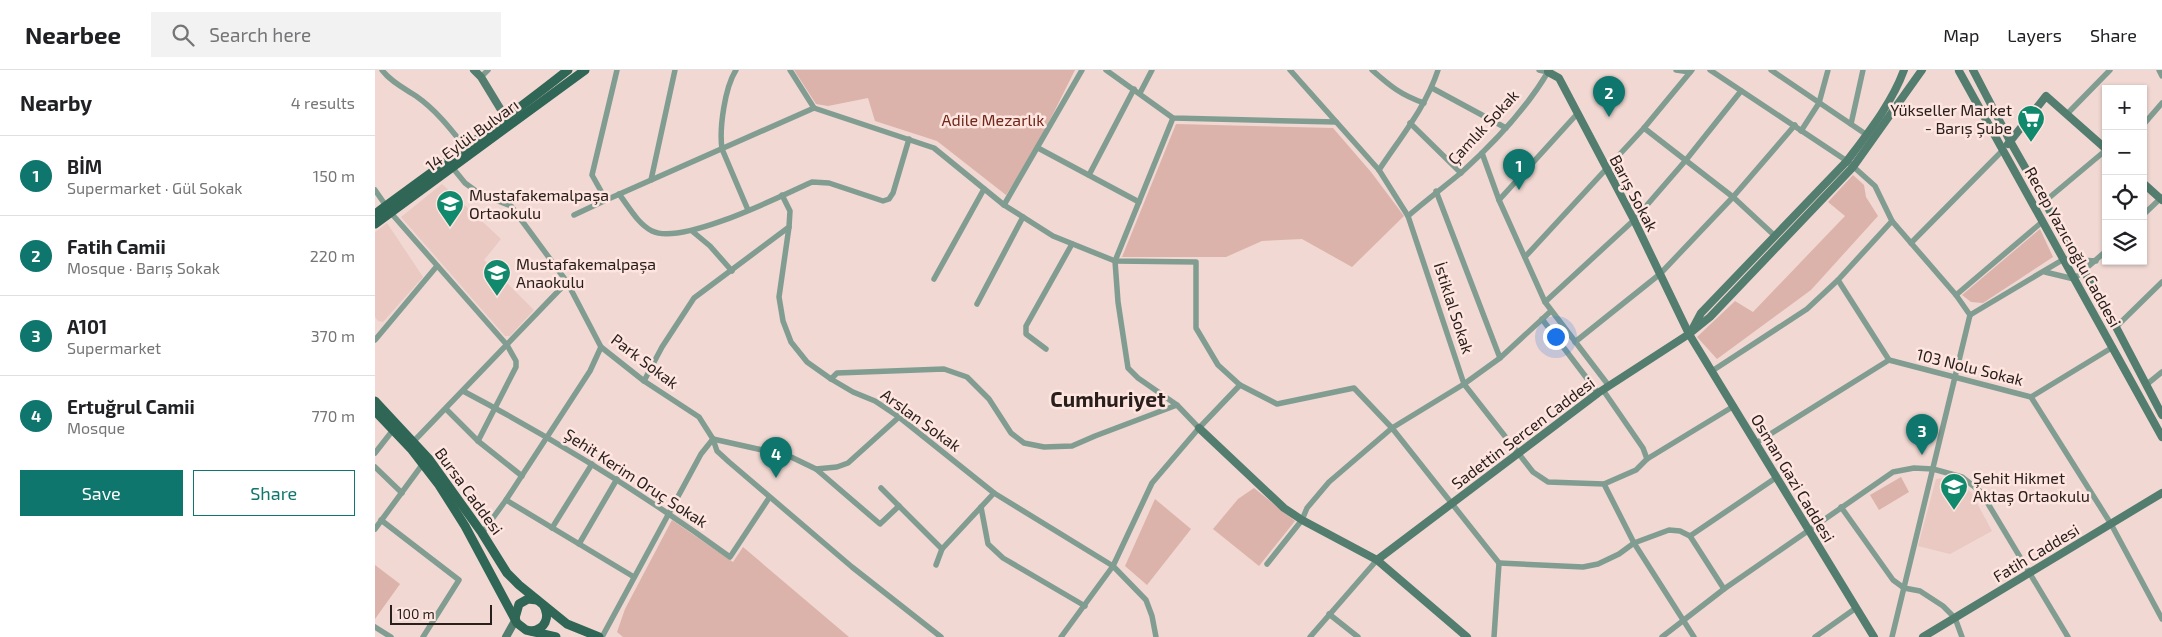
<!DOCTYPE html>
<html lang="en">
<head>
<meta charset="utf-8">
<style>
  :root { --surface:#fff; --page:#f2f2f2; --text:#202124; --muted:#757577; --line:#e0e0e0; --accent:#0f766e }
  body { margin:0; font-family:"Exo 2",sans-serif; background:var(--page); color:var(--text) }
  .controls { position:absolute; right:15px; top:15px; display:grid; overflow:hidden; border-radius:0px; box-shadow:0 1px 4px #0004 }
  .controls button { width:45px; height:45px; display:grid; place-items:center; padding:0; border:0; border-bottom:1px solid var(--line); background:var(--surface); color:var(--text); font:25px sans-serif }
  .scale { position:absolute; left:15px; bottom:12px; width:102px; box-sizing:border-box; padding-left:5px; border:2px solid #29201e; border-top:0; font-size:14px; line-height:18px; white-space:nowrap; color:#29201e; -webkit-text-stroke:4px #fee5df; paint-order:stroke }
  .you { position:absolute; left:1180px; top:266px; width:18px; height:18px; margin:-12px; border:4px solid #fff; border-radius:50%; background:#1a73e8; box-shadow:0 0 0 8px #1a73e833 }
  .badge { display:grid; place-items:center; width:32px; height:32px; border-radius:50%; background:var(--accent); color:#fff; font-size:16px; font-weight:700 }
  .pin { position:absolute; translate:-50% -41px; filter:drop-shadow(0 1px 2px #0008) }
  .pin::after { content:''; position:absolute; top:26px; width:18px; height:15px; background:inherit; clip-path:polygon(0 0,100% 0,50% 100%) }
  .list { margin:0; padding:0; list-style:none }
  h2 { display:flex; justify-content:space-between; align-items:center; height:65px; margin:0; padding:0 20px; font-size:21px }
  h2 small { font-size:16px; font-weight:400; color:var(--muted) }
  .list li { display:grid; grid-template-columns:32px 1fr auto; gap:15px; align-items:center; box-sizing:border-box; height:80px; padding:0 20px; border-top:1px solid var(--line) }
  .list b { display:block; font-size:19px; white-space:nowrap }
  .list p { margin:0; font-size:16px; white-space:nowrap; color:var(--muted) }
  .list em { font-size:16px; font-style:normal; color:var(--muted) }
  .actions { display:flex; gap:10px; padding:15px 20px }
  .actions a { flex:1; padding:11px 0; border:1px solid var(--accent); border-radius:0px; text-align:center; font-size:18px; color:var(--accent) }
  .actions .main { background:var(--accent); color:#fff }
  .icon { flex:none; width:28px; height:28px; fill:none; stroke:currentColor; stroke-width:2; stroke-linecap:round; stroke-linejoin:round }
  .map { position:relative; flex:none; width:1787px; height:567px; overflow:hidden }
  header { display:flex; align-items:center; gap:30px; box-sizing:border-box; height:70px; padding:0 25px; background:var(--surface); border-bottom:1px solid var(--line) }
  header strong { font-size:24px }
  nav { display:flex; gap:28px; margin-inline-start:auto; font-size:18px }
  .search { width:350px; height:45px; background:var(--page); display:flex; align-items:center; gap:12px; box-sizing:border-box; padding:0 18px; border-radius:0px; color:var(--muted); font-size:19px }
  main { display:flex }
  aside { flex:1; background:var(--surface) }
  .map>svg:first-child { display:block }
  .built { fill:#e9c9c2 }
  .green { fill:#dbb3ab }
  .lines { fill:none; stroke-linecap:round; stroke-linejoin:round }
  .street { stroke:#819d92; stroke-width:5.5 }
  .secondary { stroke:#537d6e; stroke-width:8 }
  .primary { stroke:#306655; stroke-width:9 }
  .labels { text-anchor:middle; stroke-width:5; stroke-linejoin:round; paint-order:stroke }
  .poi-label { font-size:16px; fill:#29201e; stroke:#fee5df; text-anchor:start }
  .park-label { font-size:16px; fill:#71271a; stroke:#fee5df }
  .street-label { font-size:16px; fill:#29201e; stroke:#fee5df }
  .district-label { font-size:21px; font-weight:bold; fill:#29201e; stroke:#fee5df }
</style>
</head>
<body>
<header>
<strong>Nearbee</strong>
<div class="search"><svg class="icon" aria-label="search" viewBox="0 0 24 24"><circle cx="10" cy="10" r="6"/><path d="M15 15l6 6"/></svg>Search here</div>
<nav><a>Map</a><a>Layers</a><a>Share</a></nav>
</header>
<main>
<aside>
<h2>Nearby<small>4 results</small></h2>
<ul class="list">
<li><span class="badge">1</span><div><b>BİM</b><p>Supermarket · Gül Sokak</p></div><em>150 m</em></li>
<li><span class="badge">2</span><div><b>Fatih Camii</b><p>Mosque · Barış Sokak</p></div><em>220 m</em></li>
<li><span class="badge">3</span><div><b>A101</b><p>Supermarket</p></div><em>370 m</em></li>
<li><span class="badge">4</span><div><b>Ertuğrul Camii</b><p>Mosque</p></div><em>770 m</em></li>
</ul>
<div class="actions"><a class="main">Save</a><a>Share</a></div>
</aside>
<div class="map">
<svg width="1787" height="567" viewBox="0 0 1787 567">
  <rect width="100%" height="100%" fill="#f1d8d2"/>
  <g class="built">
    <path d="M67,114L126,169L109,190L159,240L135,266H130L26,147Z"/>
    <path d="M12,153L48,207L8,252L3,251L0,247V162Z"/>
    <path d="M1567,408L1596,422L1617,461L1575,484L1543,476L1561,409Z"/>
  </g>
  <g class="green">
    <path d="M419,0H700L659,82L631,125L562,71L500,51L493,28L453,36L441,34Z"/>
    <path d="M801,54L958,58L996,102L1029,146L977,197L927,169L887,171L851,187H747Z"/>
    <path d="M1478,105L1489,115L1491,127L1503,146L1436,220L1342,289L1322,267L1360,231L1378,242L1470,146L1453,132Z"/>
    <path d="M1665,159L1678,187L1608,233L1596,232L1587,225Z"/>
    <path d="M1526,407L1534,422L1504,440L1495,425Z"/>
    <path d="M879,418L920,451L884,496L838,459L863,429Z"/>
    <path d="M780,429L816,459L772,515L750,496Z"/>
    <path d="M297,450L358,492L368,477L474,567H248L242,562L250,539Z"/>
    <path d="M0,495L25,514L0,549Z"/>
  </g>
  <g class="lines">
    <g class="street">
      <path d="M7,0C16,12 29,18 41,26C61,40 75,58 90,77"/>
      <path d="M361,0C350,17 344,58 347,79L373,140"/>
      <path d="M415,0L439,38L559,78L629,135L678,166L740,191L821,192V258L843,295L865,315L902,334L979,318L1017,358L1124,493L1119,567"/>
      <path d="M731,0L798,48L961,52"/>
      <path d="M997,0C1015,16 1026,25 1049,33"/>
      <path d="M1301,0L1315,2"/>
      <path d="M1335,0L1472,91L1500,116L1517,151L1581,225L1595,245"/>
      <path d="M1396,0L1492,65"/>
      <path d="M1784,0L1787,6"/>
      <path d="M106,7L113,0"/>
      <path d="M1057,18L1131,58"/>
      <path d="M765,23L777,0"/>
      <path d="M1692,44L1735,0"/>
      <path d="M798,48L740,191L743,232L753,298L763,308L802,335L824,358"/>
      <path d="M1035,53L1086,103"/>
      <path d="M1476,54L1488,0"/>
      <path d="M1768,55L1787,33"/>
      <path d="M1269,58L1358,127L1400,166"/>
      <path d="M1426,61L1444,33L1453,0"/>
      <path d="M663,78L764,132"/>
      <path d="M1107,83L1124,130L1170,232L1234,316"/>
      <path d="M77,97L90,113L105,124L136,136L192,212L226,277L269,311L324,347L338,369L342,381L354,392L477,497L566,567"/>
      <path d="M1004,100C1025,68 1051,37 1063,0"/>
      <path d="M714,105L759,19"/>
      <path d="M276,110L300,0"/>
      <path d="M0,120L16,143L132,275L141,291V297L103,371"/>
      <path d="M1061,121L1125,288"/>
      <path d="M244,124C254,137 263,154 277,161C307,176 406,126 437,112L454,113L508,131L514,129L518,123L534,69"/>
      <path d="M231,130L439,38"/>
      <path d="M1124,130L1202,44"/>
      <path d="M1669,132L1731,80"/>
      <path d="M629,135L707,0"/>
      <path d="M199,145L231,130L217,105L242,0"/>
      <path d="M1768,145L1787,127"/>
      <path d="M1033,146C1050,131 1069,117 1087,102C1119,73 1151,39 1173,2L1164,0"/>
      <path d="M414,157L404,227L408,251L416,272L432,292L456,309L478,322L500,331L524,347L619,423L738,496L771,530L777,546L781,567"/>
      <path d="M317,161L335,176L357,201"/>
      <path d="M1536,173L1628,80"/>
      <path d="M1150,187L1269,58L1317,0"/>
      <path d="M1670,202L1699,209L1731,181"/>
      <path d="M559,209L609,119"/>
      <path d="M1463,210L1514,290L1656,327L1736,454L1787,549"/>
      <path d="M1581,225L1667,152"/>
      <path d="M1170,232L1259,150L1311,90L1366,21"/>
      <path d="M602,234L648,147"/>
      <path d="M1176,241L1125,288L1089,314L1158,402L1173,412L1229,414L1259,473L1319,567"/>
      <path d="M1595,245L1689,189L1721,191"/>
      <path d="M1167,249L1223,323"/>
      <path d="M1741,257L1787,212"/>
      <path d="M0,270L62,196"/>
      <path d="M1200,272L1285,204L1358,127L1420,55"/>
      <path d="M671,279L651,264V256L697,174"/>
      <path d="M1337,301L1432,239L1463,210L1517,151"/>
      <path d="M456,309L462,303L569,299L592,307L614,329L636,363L649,373L669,377L697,376L720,366L802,335"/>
      <path d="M269,311L287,277L319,228L414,157L415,141L407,125"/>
      <path d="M1771,315L1787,302"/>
      <path d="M1228,320L1268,378L1272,389"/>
      <path d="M88,321C181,370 270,425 355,487L394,428"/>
      <path d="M1656,327L1738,277"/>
      <path d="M71,339L103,371L147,406"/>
      <path d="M338,369L414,386L441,399L462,397L473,393L524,347"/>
      <path d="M39,371L192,212"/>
      <path d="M1381,373L1514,290"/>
      <path d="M0,383L18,360"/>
      <path d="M0,397L27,423"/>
      <path d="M441,399L505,454L524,436"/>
      <path d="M1229,414L1261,400L1272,389L1359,336"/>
      <path d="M506,418L567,479"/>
      <path d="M131,430L259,507"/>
      <path d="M606,437L613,474L628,488L710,536"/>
      <path d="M1466,437L1518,510L1529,518L1545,521L1568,536L1580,548L1587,567"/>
      <path d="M6,450L84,510L48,567"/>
      <path d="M177,458L217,394"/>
      <path d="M0,459L47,395"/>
      <path d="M107,463L131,430L215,301L226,277"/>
      <path d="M1315,466L1349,519"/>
      <path d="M204,474L242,409"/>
      <path d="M1124,493L1208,497L1223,494L1244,484L1259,473L1294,460L1305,461L1315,466L1402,407"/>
      <path d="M892,494L927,450L932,438L954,412L1017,358L1089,314L1033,146L1004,100L915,0"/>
      <path d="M561,495L567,479L619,423"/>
      <path d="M954,544L983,567"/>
      <path d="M0,557L16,567"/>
      <path d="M227,567L326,384L338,369"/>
      <path d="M686,567L738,496L777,413L824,358L865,315"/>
      <path d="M935,567L1002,490"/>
      <path d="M1287,567L1349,519L1518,402L1539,398L1558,399L1587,407L1606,422L1693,567"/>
      <path d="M1440,567L1481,538"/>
      <path d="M1517,567L1595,245"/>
    </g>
    <g class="secondary">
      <path d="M99,0L106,7L134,53"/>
      <path d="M1173,0V2L1184,8L1259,150L1314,264L1499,567"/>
      <path d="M1598,0L1635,71L1741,257L1787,345"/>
      <path d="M1584,1L1787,367"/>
      <path d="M1633,74L1671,26L1731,79"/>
      <path d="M1768,113L1787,130"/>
      <path d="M1318,258L1326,243L1472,91C1493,63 1517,33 1529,0"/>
      <path d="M824,358L909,438L927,450L1002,490L1092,567"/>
      <path d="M1002,490L1223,323L1314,264L1335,247L1478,97L1547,0"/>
      <path d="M131,567L141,549"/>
      <path d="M1548,567L1787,423"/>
    </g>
    <g class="primary">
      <path d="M0,144C65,96 130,50 193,0"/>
      <path d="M0,154L210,0"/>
      <path d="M0,331L54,389L107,463L132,503L144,515L192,554L224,567"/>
      <path d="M0,341L37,380L64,415L90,456L142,553L151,560L181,567"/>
      <path d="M140,548L144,534L153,529L162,530"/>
      <path d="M157,561C170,559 175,548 169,536"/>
    </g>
  </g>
  <defs>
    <symbol id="supermarket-pin" viewBox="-11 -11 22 30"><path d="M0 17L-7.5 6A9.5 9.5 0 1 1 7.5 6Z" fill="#10896c" stroke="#fee5df"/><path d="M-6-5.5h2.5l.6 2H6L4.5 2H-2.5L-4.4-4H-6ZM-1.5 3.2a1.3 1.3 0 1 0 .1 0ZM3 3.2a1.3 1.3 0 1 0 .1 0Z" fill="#fff"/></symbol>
    <symbol id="school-pin" viewBox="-11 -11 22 30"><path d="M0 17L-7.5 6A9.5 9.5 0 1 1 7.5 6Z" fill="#10896c" stroke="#fee5df"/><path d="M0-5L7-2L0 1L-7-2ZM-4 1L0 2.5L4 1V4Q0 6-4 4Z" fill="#fff"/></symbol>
  </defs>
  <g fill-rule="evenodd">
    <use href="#supermarket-pin" x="1640" y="33" width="32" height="43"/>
    <use href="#school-pin" x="59" y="118" width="32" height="43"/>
    <use href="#school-pin" x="106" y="187" width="32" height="43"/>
    <use href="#school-pin" x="1563" y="401" width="32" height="43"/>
  </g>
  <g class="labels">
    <g class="poi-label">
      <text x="1637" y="46" text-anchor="end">Yükseller Market<tspan x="1637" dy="18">- Barış Şube</tspan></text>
      <text x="94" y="131">Mustafakemalpaşa<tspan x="94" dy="18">Ortaokulu</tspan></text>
      <text x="141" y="200">Mustafakemalpaşa<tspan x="141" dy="18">Anaokulu</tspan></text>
      <text x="1598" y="414">Şehit Hikmet<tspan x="1598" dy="18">Aktaş Ortaokulu</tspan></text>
    </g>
    <g class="park-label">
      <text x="618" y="56">Adile Mezarlık</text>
    </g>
    <g class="street-label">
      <text transform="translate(1108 57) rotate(-47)" y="6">Çamlık Sokak</text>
      <text transform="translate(97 65) rotate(-36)" y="6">14 Eylül Bulvarı</text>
      <text transform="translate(1259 123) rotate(62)" y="6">Barış Sokak</text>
      <text transform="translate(1698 177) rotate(61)" y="6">Recep Yazıcıoğlu Caddesi</text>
      <text transform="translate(1079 238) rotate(72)" y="6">İstiklal Sokak</text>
      <text transform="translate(270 291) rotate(37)" y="6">Park Sokak</text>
      <text transform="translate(1595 297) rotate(14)" y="6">103 Nolu Sokak</text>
      <text transform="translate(546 350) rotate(36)" y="6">Arslan Sokak</text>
      <text transform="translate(1148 363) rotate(-37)" y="6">Sadettin Sercen Caddesi</text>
      <text transform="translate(261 408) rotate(33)" y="6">Şehit Kerim Oruç Sokak</text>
      <text transform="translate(1418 408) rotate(59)" y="6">Osman Gazi Caddesi</text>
      <text transform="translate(94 421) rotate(54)" y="6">Bursa Caddesi</text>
      <text transform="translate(1661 483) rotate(-31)" y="6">Fatih Caddesi</text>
    </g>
    <g class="district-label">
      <text x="733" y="337">Cumhuriyet</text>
    </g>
  </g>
</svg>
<div class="controls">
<button>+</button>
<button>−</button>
<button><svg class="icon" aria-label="locate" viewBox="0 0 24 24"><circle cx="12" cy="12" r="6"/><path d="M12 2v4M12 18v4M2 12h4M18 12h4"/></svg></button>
<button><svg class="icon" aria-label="layers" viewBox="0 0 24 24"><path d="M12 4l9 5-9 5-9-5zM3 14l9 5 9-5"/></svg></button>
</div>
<div class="scale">100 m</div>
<div class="you"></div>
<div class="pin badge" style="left:1144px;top:120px">1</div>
<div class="pin badge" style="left:1234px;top:47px">2</div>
<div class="pin badge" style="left:1547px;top:385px">3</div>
<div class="pin badge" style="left:401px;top:408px">4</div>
</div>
</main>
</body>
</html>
